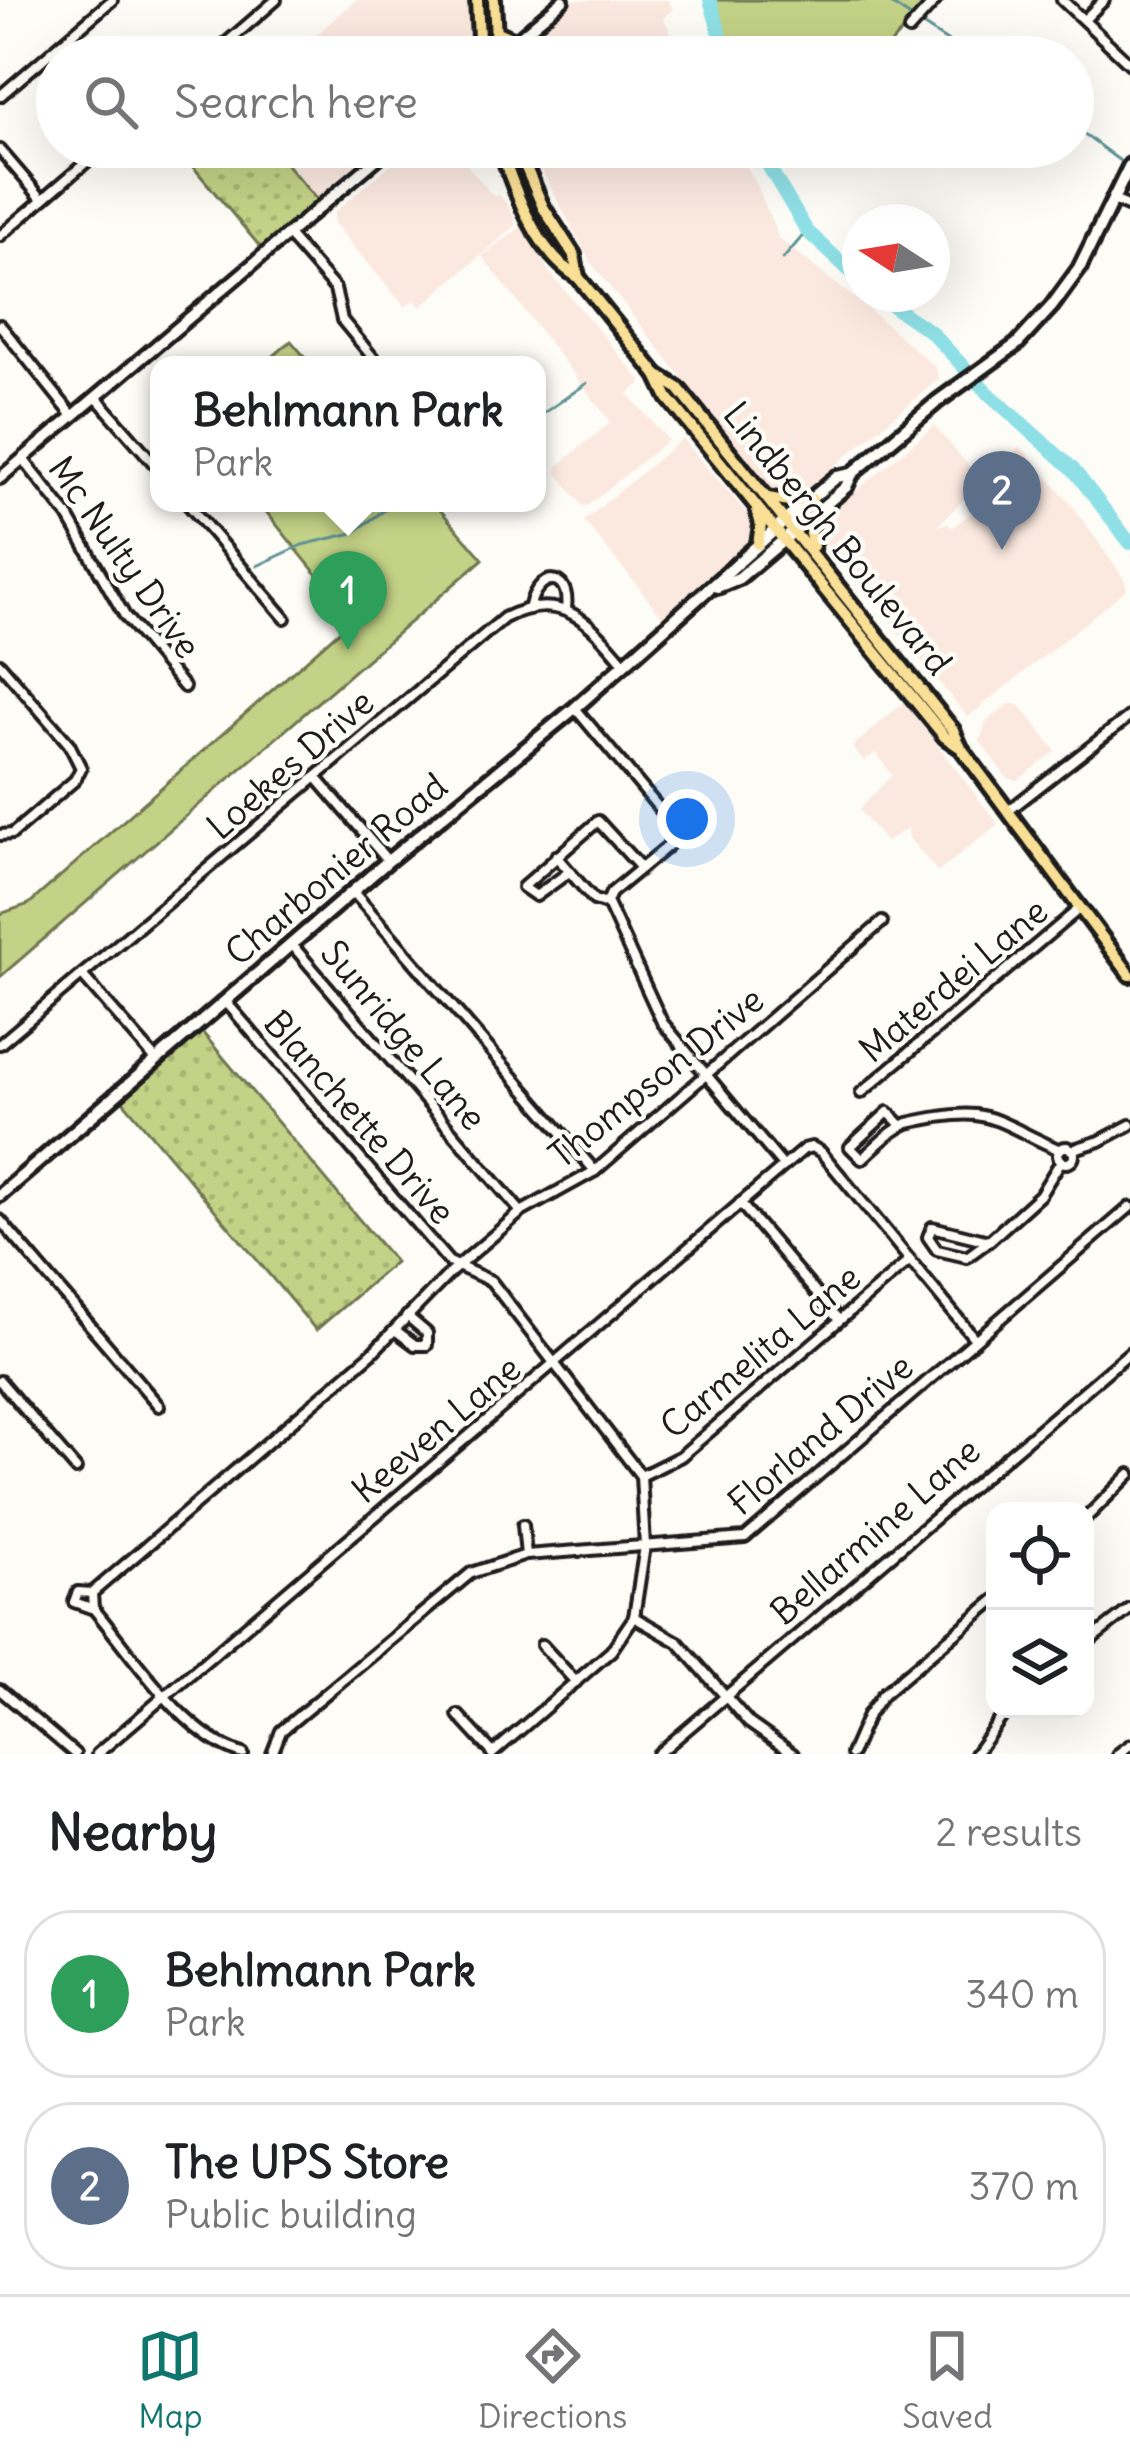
<!DOCTYPE html>
<html lang="en">
<head>
<meta charset="utf-8">
<style>
  :root { --surface:#fff; --page:#f2f2f2; --text:#202124; --muted:#757577; --line:#e0e0e0; --accent:#0f766e }
  body { margin:0; font-family:Delius,sans-serif; background:var(--page); color:var(--text) }
  .controls { position:absolute; right:36px; bottom:36px; display:grid; overflow:hidden; border-radius:24px; box-shadow:0 12px 48px #0002 }
  .controls button { width:108px; height:108px; display:grid; place-items:center; padding:0; border:0; border-bottom:3px solid var(--line); background:var(--surface); color:var(--text); font:60px sans-serif }
  .compass { position:absolute; left:842px; top:204px; width:108px; height:108px; border-radius:50%; background:var(--surface); box-shadow:0 12px 48px #0002; rotate:282deg }
  .you { position:absolute; left:687px; top:819px; width:42px; height:42px; margin:-30px; border:9px solid #fff; border-radius:50%; background:#1a73e8; box-shadow:0 0 0 18px #1a73e833 }
  .badge { display:grid; place-items:center; width:78px; height:78px; border-radius:50%; background:var(--accent); color:#fff; font-size:39px; font-weight:700 }
  .pin { position:absolute; translate:-50% -99px; filter:drop-shadow(0 3px 6px #0008) }
  .pin::after { content:''; position:absolute; top:63px; width:42px; height:36px; background:inherit; clip-path:polygon(0 0,100% 0,50% 100%) }
  .popup { position:absolute; left:150px; top:356px; width:396px; height:156px; box-sizing:border-box; display:grid; place-content:center; border-radius:24px; background:var(--surface); filter:drop-shadow(0 3px 9px #0005); font-size:39px; white-space:nowrap; color:var(--muted) }
  .popup b { font-size:45px; color:var(--text) }
  .popup::after { content:''; position:absolute; left:50%; top:100%; margin-left:-24px; border:24px solid transparent; border-top-color:var(--surface) }
  .list { margin:0; padding:0; list-style:none }
  h2 { display:flex; justify-content:space-between; align-items:center; height:156px; margin:0; padding:0 48px; font-size:51px }
  h2 small { font-size:39px; font-weight:400; color:var(--muted) }
  .list li { display:grid; grid-template-columns:78px 1fr auto; gap:36px; align-items:center; box-sizing:border-box; height:168px; margin:0 24px 24px; padding:0 24px; border:3px solid var(--line); border-radius:48px }
  .list b { display:block; font-size:45px; white-space:nowrap }
  .list p { margin:0; font-size:39px; white-space:nowrap; color:var(--muted) }
  .list em { font-size:39px; font-style:normal; color:var(--muted) }
  .icon { flex:none; width:66px; height:66px; fill:none; stroke:currentColor; stroke-width:2; stroke-linecap:round; stroke-linejoin:round }
  .map { position:relative; flex:none; width:1130px; height:1754px; overflow:hidden }
  .search { position:absolute; background:var(--surface); box-shadow:0 12px 48px #0002; left:36px; right:36px; top:36px; height:132px; display:flex; align-items:center; gap:30px; box-sizing:border-box; padding:0 42px; border-radius:66px; color:var(--muted); font-size:45px }
  .sheet { height:540px; background:var(--surface) }
  nav { display:flex; justify-content:space-around; align-items:center; box-sizing:border-box; height:168px; border-top:3px solid var(--line); background:var(--surface); font-size:33px; color:var(--muted) }
  nav a { display:grid; justify-items:center; gap:6px }
  nav .on { color:var(--accent) }
  .map>svg:first-child { display:block }
  .built { fill:#fbe9e0 }
  .grass { fill:url(#grass-dots); stroke:#707751; stroke-width:3 }
  .park { fill:#c3d286; stroke:#707751; stroke-width:3 }
  .lines { fill:none; stroke-linecap:round; stroke-linejoin:round }
  .stream { stroke:#619295; stroke-width:3 }
  .river { stroke:#8fe0e6; stroke-width:14 }
  .minor-casing { stroke:#1c1c1c; stroke-width:16 }
  .tertiary-casing { stroke:#1c1c1c; stroke-width:18 }
  .secondary-casing { stroke:#1c1c1c; stroke-width:20 }
  .primary-casing { stroke:#1c1c1c; stroke-width:20 }
  .minor { stroke:#fdfcf7; stroke-width:8 }
  .tertiary { stroke:#fdfcf7; stroke-width:9 }
  .secondary { stroke:#fdfcf7; stroke-width:10 }
  .primary { stroke:#fadf96; stroke-width:10 }
  .labels { text-anchor:middle; stroke-width:9; stroke-linejoin:round; paint-order:stroke }
  .street-label { font-size:36px; fill:#1c1c1c; stroke:#fdfcf7 }
</style>
</head>
<body>
<div class="map">
<svg width="1130" height="1754" viewBox="0 0 1130 1754">
  <defs>
    <pattern id="grass-dots" width="8" height="8" patternUnits="userSpaceOnUse" patternTransform="scale(3)"><rect width="8" height="8" fill="#c3d286"/><path d="M2 2h.1M6 6h.1" fill="none" stroke="#a7b473" stroke-width="1.8" stroke-linecap="round"/></pattern>
  </defs>
  <rect width="100%" height="100%" fill="#fdfcf7"/>
  <filter id="ink" filterUnits="userSpaceOnUse"><feTurbulence type="fractalNoise" baseFrequency=".00833" numOctaves="2"/><feDisplacementMap in="SourceGraphic" scale="24" xChannelSelector="R" yChannelSelector="G"/><feConvolveMatrix kernelMatrix="1 2 1 2 8 2 1 2 1" color-interpolation-filters="sRGB"/></filter>
  <g filter="url(#ink)">
    <g class="built">
      <path d="M356,0H467L470,57H290Z"/>
      <path d="M569,0H668L673,9L663,18L685,57H509L527,35Z"/>
      <path d="M272,147H380L317,200Z"/>
      <path d="M411,147H452L493,196L499,195L510,208L515,219V226L421,307L414,299L405,307L334,223V213Z"/>
      <path d="M529,147H735L757,185L779,239L872,312L935,367L939,379L801,494L780,495L769,487L591,263Z"/>
      <path d="M521,227L550,273L642,382L628,394L668,440L587,506L582,505L557,473L559,465L611,422L482,256Z"/>
      <path d="M934,426L969,466L970,493L937,526L947,523L952,528L985,502L991,471L1020,446L1075,509L1124,579L1127,589L968,717L902,638L864,584V575L855,581L816,535L817,524Z"/>
      <path d="M682,439L753,520L756,534L752,543L663,617L584,521Z"/>
      <path d="M904,702L998,824L938,872L909,838L908,828L886,842L859,810L892,775L876,753L864,761L852,747Z"/>
      <path d="M1009,704L1020,705L1056,751L1017,781L1006,777L980,741L986,722Z"/>
    </g>
    <g class="grass">
      <path d="M184,147H272L317,200L262,249L180,151Z"/>
      <path d="M202,1032L395,1262L316,1330L122,1100Z"/>
    </g>
    <g class="park">
      <path d="M710,0H930L879,57H727Z"/>
      <path d="M291,341L312,365H263Z"/>
      <path d="M259,503H434L483,559L0,977V914L29,904L353,619Z"/>
    </g>
    <g class="lines">
      <g class="stream">
        <path d="M885,0L971,57"/>
        <path d="M1073,126L1124,164"/>
        <path d="M783,259L807,231"/>
        <path d="M537,418L587,383"/>
        <path d="M257,566L302,545L353,533L394,503"/>
      </g>
      <g class="river">
        <path d="M710,0L727,57"/>
        <path d="M757,147L807,231L860,280"/>
        <path d="M875,294L931,332L988,393L1073,469L1130,543"/>
      </g>
      <defs>
        <g id="minor">
          <path d="M1062,0L1130,64"/>
          <path d="M1084,20L1104,0"/>
          <path d="M909,30L936,0"/>
          <path d="M210,57L276,0"/>
          <path d="M0,96L112,0"/>
          <path d="M0,150L42,199"/>
          <path d="M1113,200L1130,207"/>
          <path d="M288,235L335,289L342,320L379,365"/>
          <path d="M0,236L104,147"/>
          <path d="M0,325L73,416"/>
          <path d="M96,397L159,469"/>
          <path d="M23,459L68,516L125,616L184,687"/>
          <path d="M187,503L285,618"/>
          <path d="M530,606C537,572 571,570 566,609"/>
          <path d="M0,664L69,744L81,768L75,780L12,834L0,835"/>
          <path d="M575,708L674,826L668,846L611,893L607,902L662,1022L783,1166"/>
          <path d="M316,777L388,861"/>
          <path d="M1008,811L1130,716"/>
          <path d="M556,856L594,900L607,904"/>
          <path d="M569,872L536,896L523,887L598,821L641,868"/>
          <path d="M354,893L595,1171"/>
          <path d="M293,946L521,1212"/>
          <path d="M82,975L156,1060"/>
          <path d="M226,1002L449,1262L491,1281L641,1476L645,1546L634,1617L611,1651L492,1754"/>
          <path d="M0,1044L504,618C562,589 590,622 625,664"/>
          <path d="M861,1093L1080,908"/>
          <path d="M902,1126L888,1112L850,1147L862,1159C876,1146 890,1131 908,1123C991,1104 987,1118 1060,1150"/>
          <circle cx="1066" cy="1155" r="8"/>
          <path d="M1071,1150L1100,1141L1130,1125"/>
          <path d="M740,1203L838,1319"/>
          <path d="M0,1220L159,1406"/>
          <path d="M989,1241L967,1257L937,1250L928,1237L932,1227L989,1241L1040,1195L1061,1161"/>
          <path d="M395,1330L415,1345H427V1333L407,1316"/>
          <path d="M0,1381L76,1469"/>
          <path d="M641,1476L681,1456L909,1261"/>
          <path d="M1085,1519L1130,1474"/>
          <path d="M523,1525L526,1555"/>
          <path d="M91,1608L74,1602L78,1592L92,1593"/>
          <path d="M634,1617L678,1642L749,1723L793,1754"/>
          <path d="M1085,1644L1130,1609"/>
          <path d="M542,1645L576,1682"/>
          <path d="M0,1690L75,1754"/>
          <path d="M458,1715L493,1753"/>
          <path d="M97,1754L804,1149L812,1147L821,1152L974,1338"/>
          <path d="M243,1754C182,1735 134,1656 93,1608L92,1593L371,1354L451,1272L521,1212L595,1171L882,922"/>
          <path d="M272,1754L281,1731L471,1573L526,1555L745,1538L1130,1207"/>
          <path d="M658,1754L1130,1352"/>
          <path d="M851,1754L868,1715L883,1694L995,1600"/>
          <path d="M975,1754L1008,1709"/>
          <path d="M1118,1754L1130,1745"/>
        </g>
        <g id="tertiary">
          <path d="M496,57L563,0"/>
          <path d="M0,478L391,147"/>
        </g>
        <g id="secondary">
          <path d="M717,587L739,578L846,487L852,474L938,401L1017,344L1052,306L1079,269L1130,165"/>
          <path d="M0,1195L388,861L575,708L795,512L837,477L852,474"/>
        </g>
        <g id="primary">
          <path d="M477,0L480,57"/>
          <path d="M494,0L497,57"/>
          <path d="M495,31L515,40"/>
          <path d="M500,147C515,191 536,253 578,277L657,375L668,398L945,737L958,746"/>
          <path d="M517,147L543,207L574,255L578,277"/>
          <path d="M657,375L678,388L953,730L961,748L1130,975"/>
          <path d="M768,498L789,502L812,499"/>
          <path d="M757,510L761,525L758,544"/>
          <path d="M813,516L810,534L813,546"/>
        </g>
      </defs>
      <use href="#minor" class="minor-casing"/>
      <use href="#tertiary" class="tertiary-casing"/>
      <use href="#secondary" class="secondary-casing"/>
      <use href="#primary" class="primary-casing"/>
      <use href="#minor" class="minor"/>
      <use href="#tertiary" class="tertiary"/>
      <use href="#secondary" class="secondary"/>
      <use href="#primary" class="primary"/>
    </g>
  </g>
  <g class="labels">
    <g class="street-label">
      <text transform="translate(838 538) rotate(51)" y="13">Lindbergh Boulevard</text>
      <text transform="translate(125 557) rotate(55)" y="13">Mc Nulty Drive</text>
      <text transform="translate(290 764) rotate(-41)" y="13">Loekes Drive</text>
      <text transform="translate(336 869) rotate(-40)" y="13">Charbonier Road</text>
      <text transform="translate(953 980) rotate(-40)" y="13">Materdei Lane</text>
      <text transform="translate(404 1035) rotate(50)" y="13">Sunridge Lane</text>
      <text transform="translate(656 1077) rotate(-39)" y="13">Thompson Drive</text>
      <text transform="translate(360 1117) rotate(49)" y="13">Blanchette Drive</text>
      <text transform="translate(760 1351) rotate(-40)" y="13">Carmelita Lane</text>
      <text transform="translate(436 1429) rotate(-40)" y="13">Keeven Lane</text>
      <text transform="translate(820 1434) rotate(-40)" y="13">Florland Drive</text>
      <text transform="translate(875 1531) rotate(-41)" y="13">Bellarmine Lane</text>
    </g>
  </g>
</svg>
<div class="controls">
<button><svg class="icon" aria-label="locate" viewBox="0 0 24 24"><circle cx="12" cy="12" r="6"/><path d="M12 2v4M12 18v4M2 12h4M18 12h4"/></svg></button>
<button><svg class="icon" aria-label="layers" viewBox="0 0 24 24"><path d="M12 4l9 5-9 5-9-5zM3 14l9 5 9-5"/></svg></button>
</div>
<svg class="compass" viewBox="-18 -18 36 36"><path d="M0-13l5 13h-10z" fill="#e53935"/><path d="M0 13l5-13h-10z" fill="#757577"/></svg>
<div class="you"></div>
<div class="pin badge" style="left:348px;top:650px;background:#2e9e5b">1</div>
<div class="popup"><b>Behlmann Park</b>Park</div>
<div class="pin badge" style="left:1002px;top:550px;background:#5c6f8a">2</div>
<div class="search"><svg class="icon" aria-label="search" viewBox="0 0 24 24"><circle cx="10" cy="10" r="6"/><path d="M15 15l6 6"/></svg>Search here</div>
</div>
<section class="sheet">
<h2>Nearby<small>2 results</small></h2>
<ul class="list">
<li><span class="badge" style="background:#2e9e5b">1</span><div><b>Behlmann Park</b><p>Park</p></div><em>340 m</em></li>
<li><span class="badge" style="background:#5c6f8a">2</span><div><b>The UPS Store</b><p>Public building</p></div><em>370 m</em></li>
</ul>
</section>
<nav>
<a class="on"><svg class="icon" aria-label="map" viewBox="0 0 24 24"><path d="M3 6l6-2 6 2 6-2v14l-6 2-6-2-6 2zM9 4v14M15 6v14"/></svg>Map</a>
<a><svg class="icon" aria-label="directions" viewBox="0 0 24 24"><path d="M12 3l9 9-9 9-9-9zM9 14v-3h6M13 9l2 2-2 2"/></svg>Directions</a>
<a><svg class="icon" aria-label="saved" viewBox="0 0 24 24"><path d="M7 4h10v16l-5-4-5 4z"/></svg>Saved</a>
</nav>
</body>
</html>
